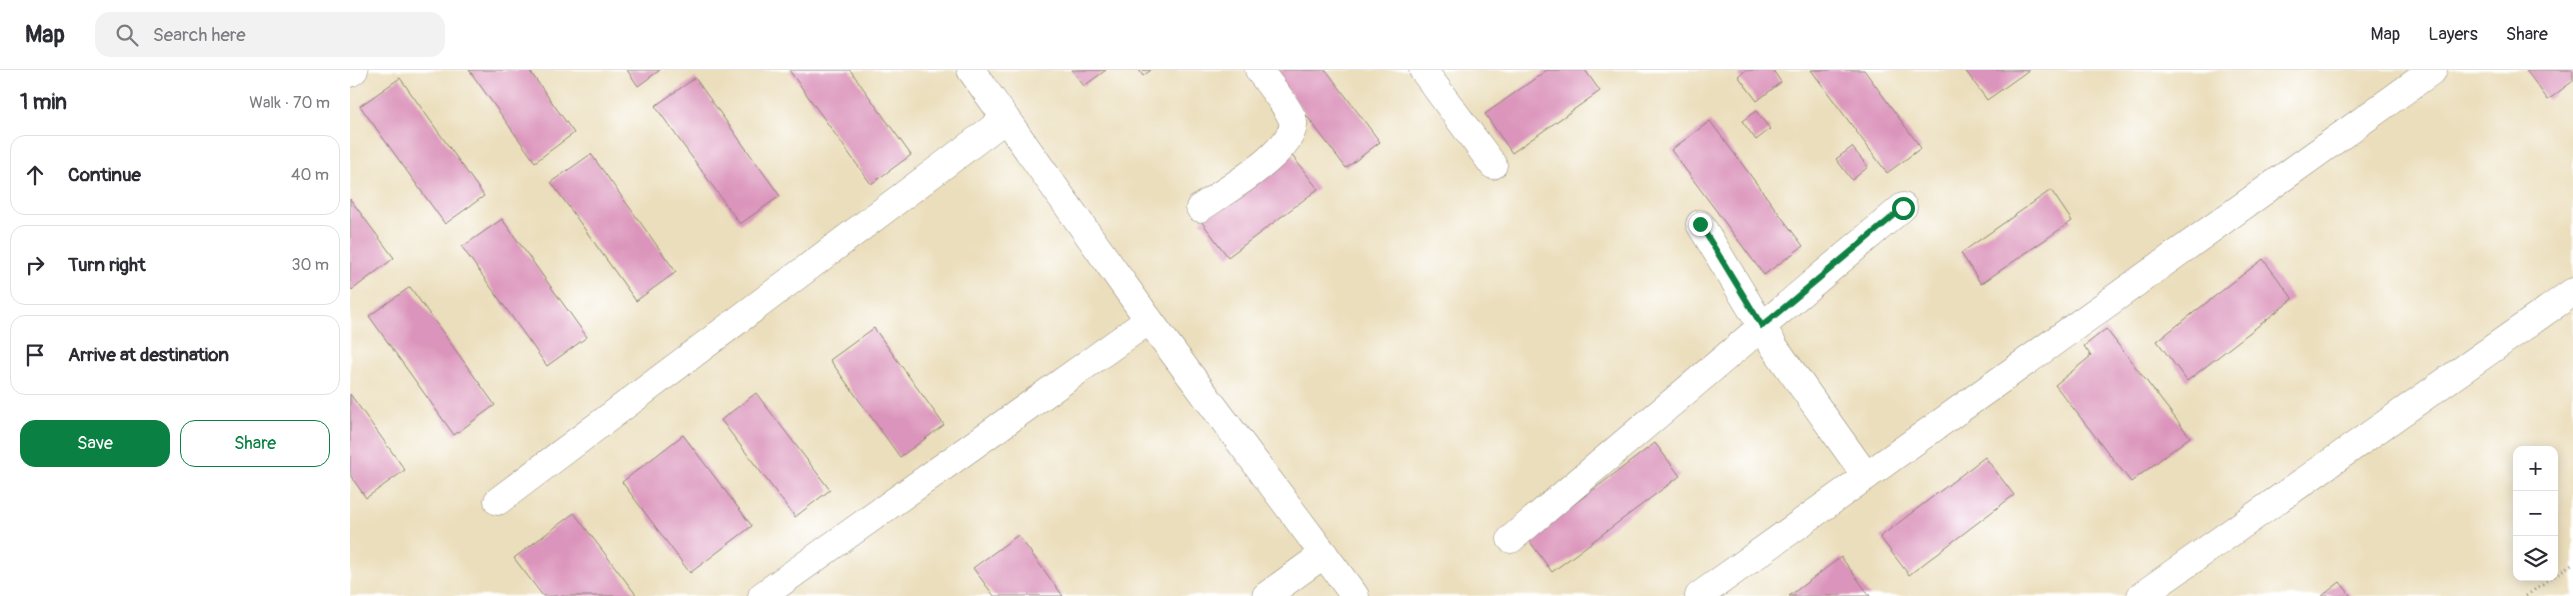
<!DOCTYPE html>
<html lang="en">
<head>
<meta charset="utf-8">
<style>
  :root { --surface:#fff; --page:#f2f2f3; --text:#2b2b33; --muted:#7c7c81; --line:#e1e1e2; --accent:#0b8043 }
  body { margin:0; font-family:Pangolin,sans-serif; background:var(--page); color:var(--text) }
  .controls { position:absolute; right:15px; bottom:15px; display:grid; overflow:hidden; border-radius:10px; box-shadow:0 2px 12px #0003 }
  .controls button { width:45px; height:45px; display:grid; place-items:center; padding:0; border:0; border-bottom:1px solid var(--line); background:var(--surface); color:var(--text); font:25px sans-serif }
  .stop { position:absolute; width:15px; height:15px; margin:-11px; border:4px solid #0b8043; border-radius:50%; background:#fff }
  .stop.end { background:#0b8043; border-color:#fff; box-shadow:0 1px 5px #0008 }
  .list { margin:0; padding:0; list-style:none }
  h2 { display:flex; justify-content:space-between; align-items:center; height:65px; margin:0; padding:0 20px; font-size:21px }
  h2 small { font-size:16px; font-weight:400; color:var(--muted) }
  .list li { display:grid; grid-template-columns:32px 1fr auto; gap:15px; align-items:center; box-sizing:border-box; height:80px; margin:0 10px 10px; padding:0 10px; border:1px solid var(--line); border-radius:15px }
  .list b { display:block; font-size:19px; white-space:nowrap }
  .list em { font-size:16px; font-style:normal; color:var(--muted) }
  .actions { display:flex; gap:10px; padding:15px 20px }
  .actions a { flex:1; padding:11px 0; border:1px solid var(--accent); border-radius:15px; text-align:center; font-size:18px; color:var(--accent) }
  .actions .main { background:var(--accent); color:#fff }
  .icon { flex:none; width:28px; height:28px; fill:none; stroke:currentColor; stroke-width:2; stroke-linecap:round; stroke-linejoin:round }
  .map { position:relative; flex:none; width:2223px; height:526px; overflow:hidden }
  header { display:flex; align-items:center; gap:30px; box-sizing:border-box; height:70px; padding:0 25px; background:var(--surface); border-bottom:1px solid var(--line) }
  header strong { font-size:24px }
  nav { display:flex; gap:28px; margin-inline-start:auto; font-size:18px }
  .search { width:350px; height:45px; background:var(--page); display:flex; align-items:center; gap:12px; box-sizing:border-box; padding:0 18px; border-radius:15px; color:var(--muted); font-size:19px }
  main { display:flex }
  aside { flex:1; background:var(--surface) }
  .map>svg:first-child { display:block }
  .building { fill:#db94bb }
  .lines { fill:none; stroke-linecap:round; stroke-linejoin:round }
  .minor-casing { stroke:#8b8474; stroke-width:29 }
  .path { stroke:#8b8474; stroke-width:3; stroke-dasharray:1 4; stroke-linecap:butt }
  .minor { stroke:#fff; stroke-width:28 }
  .route { stroke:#0b8043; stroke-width:6 }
</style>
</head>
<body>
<header>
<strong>Map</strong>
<div class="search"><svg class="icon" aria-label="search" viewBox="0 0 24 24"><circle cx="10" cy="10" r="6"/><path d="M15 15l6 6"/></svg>Search here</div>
<nav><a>Map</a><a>Layers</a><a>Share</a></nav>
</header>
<main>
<aside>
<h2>1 min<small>Walk · 70 m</small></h2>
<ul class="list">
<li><svg class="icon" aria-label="ahead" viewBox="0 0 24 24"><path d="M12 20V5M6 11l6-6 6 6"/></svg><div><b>Continue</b></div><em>40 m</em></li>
<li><svg class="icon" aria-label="right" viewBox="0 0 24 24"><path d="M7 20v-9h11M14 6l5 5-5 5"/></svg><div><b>Turn right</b></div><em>30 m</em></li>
<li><svg class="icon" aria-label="arrive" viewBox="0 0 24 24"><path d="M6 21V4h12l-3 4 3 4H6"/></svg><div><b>Arrive at destination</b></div></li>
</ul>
<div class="actions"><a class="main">Save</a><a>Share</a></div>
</aside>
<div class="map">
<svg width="2223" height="526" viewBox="0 0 2223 526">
  <rect width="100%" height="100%" fill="#fff"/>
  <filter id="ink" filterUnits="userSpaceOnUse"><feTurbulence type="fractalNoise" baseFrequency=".02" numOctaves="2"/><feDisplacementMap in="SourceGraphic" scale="10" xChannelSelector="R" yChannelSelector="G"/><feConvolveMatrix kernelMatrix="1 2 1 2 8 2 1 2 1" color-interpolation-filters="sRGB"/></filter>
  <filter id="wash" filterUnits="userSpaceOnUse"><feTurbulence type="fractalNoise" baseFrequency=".0096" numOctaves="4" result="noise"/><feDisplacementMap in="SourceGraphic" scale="20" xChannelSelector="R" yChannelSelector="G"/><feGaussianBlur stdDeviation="1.12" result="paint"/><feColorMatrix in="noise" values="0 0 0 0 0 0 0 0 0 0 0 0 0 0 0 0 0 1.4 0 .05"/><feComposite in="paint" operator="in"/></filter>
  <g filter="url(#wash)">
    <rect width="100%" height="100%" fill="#ebdebc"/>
    <g id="blocks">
      <g class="building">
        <path d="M119,0H179L224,63L185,92Z"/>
        <path d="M277,0H310L288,16Z"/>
        <path d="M439,0H500L561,85L521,114Z"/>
        <path d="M722,0H756L734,16Z"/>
        <path d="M789,0H801L793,6Z"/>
        <path d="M924,0H976L1030,72L996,98L923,1Z"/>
        <path d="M1197,0H1235L1250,21L1162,83L1135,44Z"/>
        <path d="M1396,0H1423L1431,12L1407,31L1388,6Z"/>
        <path d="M1461,0H1514L1571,78L1537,103Z"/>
        <path d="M1615,0H1679L1637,30Z"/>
        <path d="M2176,0H2223V11L2198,30Z"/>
        <path d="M50,8L134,126L95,154L10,36Z"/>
        <path d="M345,8L430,126L390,154L305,36Z"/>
        <path d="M1406,41L1420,59L1406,70L1392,51Z"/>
        <path d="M1360,51L1453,176L1414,205L1321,80Z"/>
        <path d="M1502,77L1518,97L1502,110L1486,89Z"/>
        <path d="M940,83L968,119L878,187L851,151Z"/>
        <path d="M241,84L326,202L286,231L201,112Z"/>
        <path d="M1701,120L1722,151L1631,214L1611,183Z"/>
        <path d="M0,129L44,188L2,220L0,217Z"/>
        <path d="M152,149L237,267L197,296L112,177Z"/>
        <path d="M1913,189L1943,229L1837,311L1807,271Z"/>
        <path d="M60,217L145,335L104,365L19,246Z"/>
        <path d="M524,258L594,355L550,387L480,290Z"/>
        <path d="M1756,259L1840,367L1781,412L1705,315L1741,286L1734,276Z"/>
        <path d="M406,323L480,420L445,447L371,350Z"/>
        <path d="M0,324L55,400L16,428L0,405Z"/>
        <path d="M333,365L402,456L340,503L272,412Z"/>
        <path d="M1305,373L1330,406L1202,502L1178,469Z"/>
        <path d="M1635,387L1664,425L1559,505L1530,467Z"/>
        <path d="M224,443L287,526H193L164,488Z"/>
        <path d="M668,465L713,526H644L623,498Z"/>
        <path d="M1491,487L1520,526H1439Z"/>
        <path d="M1990,512L2001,526H1972Z"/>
      </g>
    </g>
  </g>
  <g filter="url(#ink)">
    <use href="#blocks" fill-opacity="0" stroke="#8b8474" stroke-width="1"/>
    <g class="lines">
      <defs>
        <g id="minor">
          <path d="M621,0L799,250L1005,526"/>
          <path d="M1073,0L1143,95"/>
          <path d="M0,3L4,0"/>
          <path d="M850,138C870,124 954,76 942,48C934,31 919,15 909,0"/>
          <path d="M1350,154L1425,278L1516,406"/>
          <path d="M148,431L655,49"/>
          <path d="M1161,469L1553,137"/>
          <path d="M412,526L799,250"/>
          <path d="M916,526L974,484"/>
          <path d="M1349,526L2083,0"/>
          <path d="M1791,526L2223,222"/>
        </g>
      </defs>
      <use href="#minor" class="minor-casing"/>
      <g class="path">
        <path d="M2204,506L2223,493"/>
        <path d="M2176,526L2202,507"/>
      </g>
      <use href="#minor" class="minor"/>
    </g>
  </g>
  <g class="lines" filter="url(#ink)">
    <path class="route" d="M1350,154L1412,256L1553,138"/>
  </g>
</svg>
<div class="controls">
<button>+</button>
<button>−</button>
<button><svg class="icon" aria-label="layers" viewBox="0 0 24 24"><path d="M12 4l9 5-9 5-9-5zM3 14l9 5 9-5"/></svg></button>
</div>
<div class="stop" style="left:1553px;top:138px"></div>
<div class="stop end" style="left:1350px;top:154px"></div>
</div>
</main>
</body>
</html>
